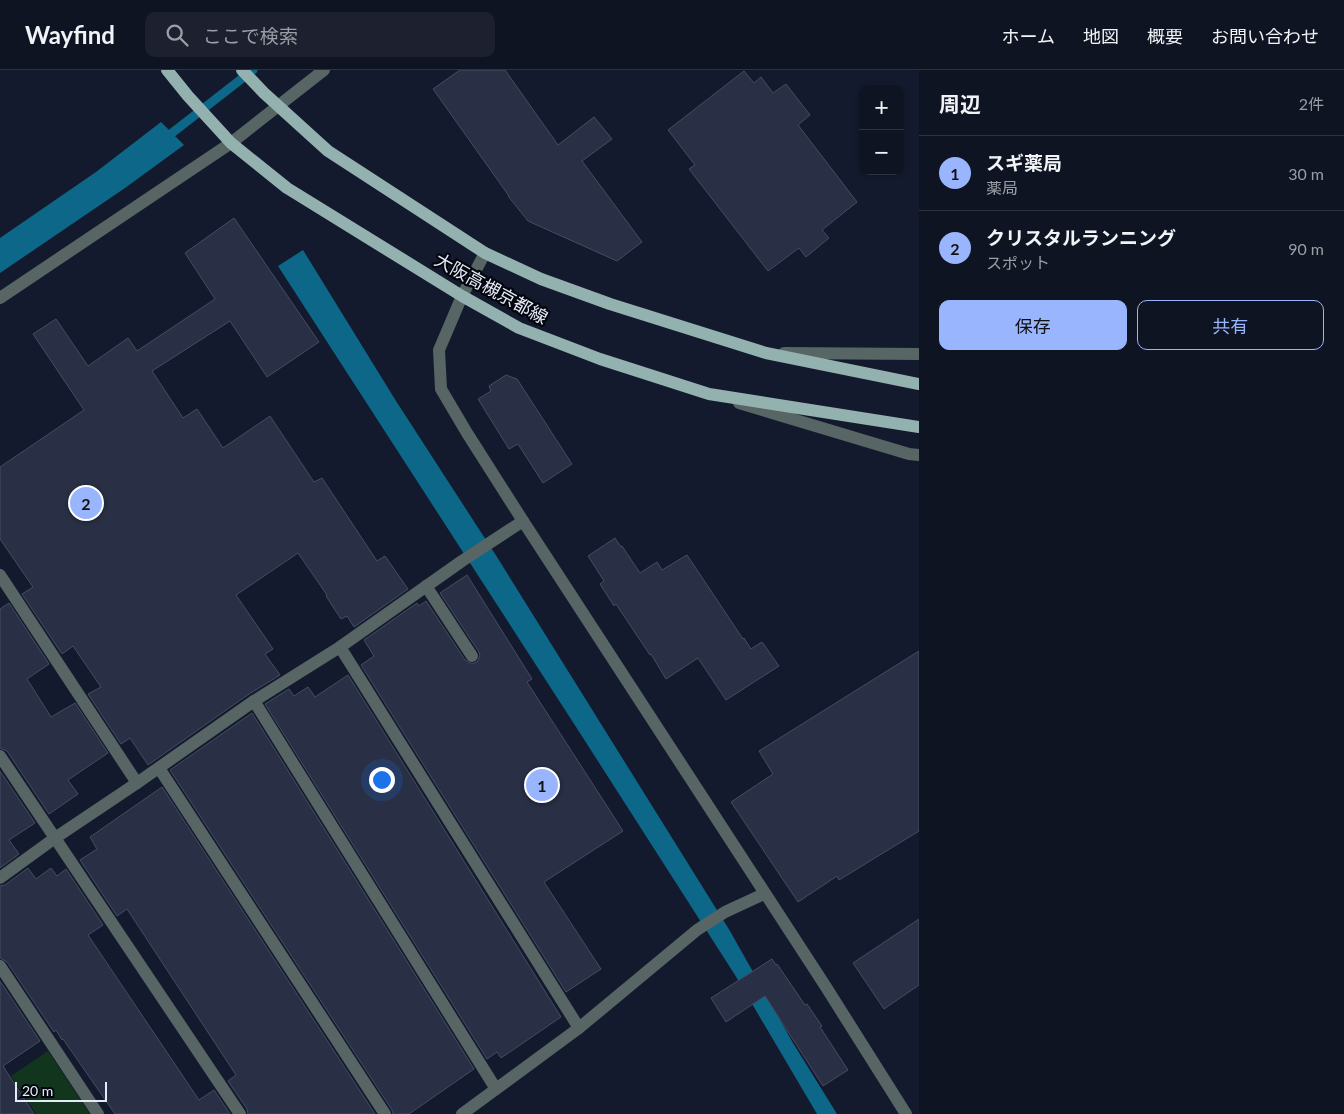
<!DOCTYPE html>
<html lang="ja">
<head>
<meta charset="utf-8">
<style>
  :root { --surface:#0f1422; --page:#1d212f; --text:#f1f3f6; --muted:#9b9ea5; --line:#2f3340; --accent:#99b5fd }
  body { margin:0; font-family:Lato,"Noto Sans JP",sans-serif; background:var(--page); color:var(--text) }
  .controls { position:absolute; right:15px; top:15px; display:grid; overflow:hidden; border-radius:10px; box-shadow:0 1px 4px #0004 }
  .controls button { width:45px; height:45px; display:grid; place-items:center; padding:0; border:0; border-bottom:1px solid var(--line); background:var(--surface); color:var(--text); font:25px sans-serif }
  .scale { position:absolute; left:15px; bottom:12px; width:92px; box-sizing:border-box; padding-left:5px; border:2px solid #e6ebf9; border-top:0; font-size:14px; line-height:18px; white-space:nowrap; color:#e6ebf9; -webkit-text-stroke:4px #04060d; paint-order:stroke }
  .you { position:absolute; left:381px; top:709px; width:18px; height:18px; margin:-12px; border:4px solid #fff; border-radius:50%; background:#1a73e8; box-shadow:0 0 0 8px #1a73e833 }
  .badge { display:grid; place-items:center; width:32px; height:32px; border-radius:50%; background:var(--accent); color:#111; font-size:16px; font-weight:700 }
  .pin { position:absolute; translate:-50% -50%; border:2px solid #fff; box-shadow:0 1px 5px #0006 }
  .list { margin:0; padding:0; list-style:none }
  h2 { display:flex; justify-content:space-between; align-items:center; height:65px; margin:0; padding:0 20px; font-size:21px }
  h2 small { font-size:16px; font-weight:400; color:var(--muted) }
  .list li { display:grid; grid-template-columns:32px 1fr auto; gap:15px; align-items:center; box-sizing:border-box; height:75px; padding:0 20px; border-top:1px solid var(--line) }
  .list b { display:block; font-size:19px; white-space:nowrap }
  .list p { margin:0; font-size:16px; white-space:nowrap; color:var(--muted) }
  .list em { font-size:16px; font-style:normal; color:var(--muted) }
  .actions { display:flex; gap:10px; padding:15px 20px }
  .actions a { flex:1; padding:11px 0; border:1px solid var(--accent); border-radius:10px; text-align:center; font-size:18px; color:var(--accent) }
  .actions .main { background:var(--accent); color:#111 }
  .icon { flex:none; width:28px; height:28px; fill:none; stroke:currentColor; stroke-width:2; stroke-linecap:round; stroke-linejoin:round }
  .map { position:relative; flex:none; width:919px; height:1044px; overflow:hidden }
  header { display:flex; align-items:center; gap:30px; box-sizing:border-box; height:70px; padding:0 25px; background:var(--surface); border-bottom:1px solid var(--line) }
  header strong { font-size:24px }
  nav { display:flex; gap:28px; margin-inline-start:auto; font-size:18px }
  .search { width:350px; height:45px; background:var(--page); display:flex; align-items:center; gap:12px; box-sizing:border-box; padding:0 18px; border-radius:10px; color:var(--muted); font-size:19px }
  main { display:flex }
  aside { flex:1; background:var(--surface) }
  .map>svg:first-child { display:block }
  .green { fill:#12351e }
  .water { fill:#0d6788 }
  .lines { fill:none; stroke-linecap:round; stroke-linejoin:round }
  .stream { stroke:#0d6788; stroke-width:9 }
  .building { fill:#293045; stroke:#454c63 }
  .minor { stroke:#576564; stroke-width:12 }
  .tertiary { stroke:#576564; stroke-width:12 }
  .primary { stroke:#93b1af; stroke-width:12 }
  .labels { text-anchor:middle; stroke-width:4.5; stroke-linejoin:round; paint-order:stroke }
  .street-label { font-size:18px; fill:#e6ebf9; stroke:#04060d }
</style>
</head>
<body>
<header>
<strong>Wayfind</strong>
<div class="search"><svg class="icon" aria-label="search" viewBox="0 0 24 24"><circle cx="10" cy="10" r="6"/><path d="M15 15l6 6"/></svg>ここで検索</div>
<nav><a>ホーム</a><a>地図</a><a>概要</a><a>お問い合わせ</a></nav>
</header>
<main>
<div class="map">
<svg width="919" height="1044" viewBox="0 0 919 1044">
  <rect width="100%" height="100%" fill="#141a2d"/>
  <path class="green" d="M48,981L90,1044H36L11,1006Z"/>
  <g class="water">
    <path d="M161,52L184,75L125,118L0,203V168L96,102Z"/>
    <path d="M303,180L396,331L497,487L730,861L793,973L837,1044H817L735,905L578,660L278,196Z"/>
  </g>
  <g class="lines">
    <path class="stream" d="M163,70L253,0"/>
  </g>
  <g class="building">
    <path d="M460,0H505L558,75L594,47L612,69L582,91L642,172L617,191L528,151L508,126H509L433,19Z"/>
    <path d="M744,1L754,13L761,7L773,23L786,14L810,45L798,55L857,132L822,160L829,168L806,187L799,178L768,201L689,99L695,95L668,60Z"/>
    <path d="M234,148L319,272L267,307L230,251L152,301L183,348L197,339L223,378L270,346L314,412L322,408L377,491L385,486L408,519L354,557L347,546L341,549L326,526L327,525L298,483L236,525L273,579L265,584L280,605L249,624L148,695L130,668L121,674L88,624L101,617L73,576L62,584L22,524L33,517L0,469V397L84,340L33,264L56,249L88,296L128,268L137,281L215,229L185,183Z"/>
    <path d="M506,305L517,309L572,394L543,413L518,374L509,379L478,329L491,321L489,316Z"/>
    <path d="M615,468L621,477L622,476L640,503L657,492L662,500L687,485L743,569L744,568L751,579L762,572L779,596L726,630L698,588L666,609L651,584L650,585L616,534L614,536L600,514L604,511L588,486Z"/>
    <path d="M467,505L532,609L527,612L623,761L544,812L601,899L566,922L361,595L374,586L364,570L417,533L419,536L426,531L465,590L472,594L477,592L480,586L479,582L440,523Z"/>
    <path d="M9,533L49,594L27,609L51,647L75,633L108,683L68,710L78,724L49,744L7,681L0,678V539Z"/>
    <path d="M919,581V761L839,810L837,806L798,832L731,732L773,704L759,681Z"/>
    <path d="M348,605L561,947L501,988L497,982L487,989L265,634L289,619L294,626L308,617L315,627Z"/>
    <path d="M252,643L474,999L409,1044H393L392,1040L170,700Z"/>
    <path d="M0,701L35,753L9,770L19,784L0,798Z"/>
    <path d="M162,717L375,1044H248L247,1039L228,1011L236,1005L127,839L117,846L80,790L97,779L90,767Z"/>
    <path d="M28,798L36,809L51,798L57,806L66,799L103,855L88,865L199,1030L214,1020L230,1044H115L63,969L62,970L56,960L54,962L7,892L0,888V816L5,815Z"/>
    <path d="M919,849V915L884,939L853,893Z"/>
    <path d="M772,889L776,895L777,894L805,935L807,934L822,956L820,957L848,1000L823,1016L765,926L726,952L711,928Z"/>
    <path d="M0,911L40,971L3,996L34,1044H0Z"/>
  </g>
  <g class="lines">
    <g class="minor">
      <path d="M784,283L919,284"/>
      <path d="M739,333L909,384L919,385"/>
      <path d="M0,505L137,713"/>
      <path d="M426,516L472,586"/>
      <path d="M340,577L579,958"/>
      <path d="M254,631L496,1019"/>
      <path d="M0,686L240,1044"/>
      <path d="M159,698L385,1044"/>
      <path d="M0,808L55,768L137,713L254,631L340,577L462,491L523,451"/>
      <path d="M0,896L98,1044"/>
      <path d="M462,1044L579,958L697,860L725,842L764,824"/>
    </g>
    <g class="tertiary">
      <path d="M485,183L462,226L439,280L441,319L467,363L523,451L826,917L906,1044"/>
      <path d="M0,228L231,73L324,0"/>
    </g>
    <g class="primary">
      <path d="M167,0L188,26L231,73L287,118L462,226L519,258L600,289L709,324L919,357"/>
      <path d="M242,0L264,23L328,81L485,183L541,209L610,234L766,283L919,314"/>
    </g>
  </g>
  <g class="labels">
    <g class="street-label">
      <text transform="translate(491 219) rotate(29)" y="6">大阪高槻京都線</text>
    </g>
  </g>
</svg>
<div class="controls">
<button>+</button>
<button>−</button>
</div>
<div class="scale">20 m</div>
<div class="you"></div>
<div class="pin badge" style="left:542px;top:715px">1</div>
<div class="pin badge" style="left:86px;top:433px">2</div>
</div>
<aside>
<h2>周辺<small>2件</small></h2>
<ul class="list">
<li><span class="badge">1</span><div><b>スギ薬局</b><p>薬局</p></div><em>30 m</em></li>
<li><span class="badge">2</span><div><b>クリスタルランニング</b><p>スポット</p></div><em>90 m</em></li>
</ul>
<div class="actions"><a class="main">保存</a><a>共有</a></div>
</aside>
</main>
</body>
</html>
